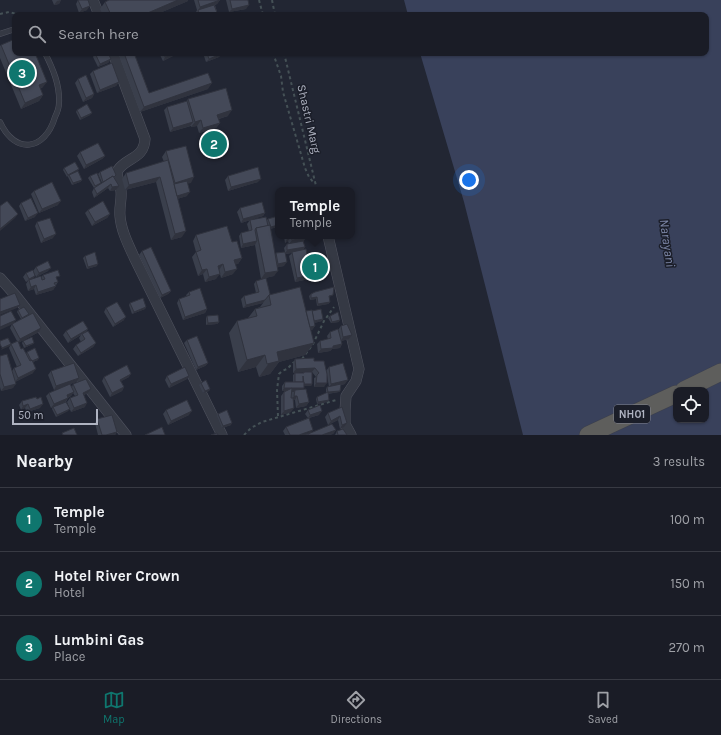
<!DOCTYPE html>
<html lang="en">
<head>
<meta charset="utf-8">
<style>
  :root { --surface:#1a1c26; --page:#23252e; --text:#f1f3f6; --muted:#9fa1a7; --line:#383a43; --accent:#0f766e }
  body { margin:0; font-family:Karla,sans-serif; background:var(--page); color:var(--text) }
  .controls { position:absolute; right:12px; bottom:12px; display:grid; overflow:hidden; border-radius:8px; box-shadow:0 1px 3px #0004 }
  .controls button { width:36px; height:36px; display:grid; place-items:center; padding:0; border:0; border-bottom:1px solid var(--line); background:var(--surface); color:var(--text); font:20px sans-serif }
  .scale { position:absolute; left:12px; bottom:10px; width:86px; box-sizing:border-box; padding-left:4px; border:2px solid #afb3c1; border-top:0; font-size:11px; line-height:14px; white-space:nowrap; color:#afb3c1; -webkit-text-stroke:3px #1b1e29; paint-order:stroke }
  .you { position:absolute; left:469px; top:180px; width:14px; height:14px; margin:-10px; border:3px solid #fff; border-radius:50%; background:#1a73e8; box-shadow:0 0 0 6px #1a73e833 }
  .badge { display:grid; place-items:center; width:26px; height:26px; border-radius:50%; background:var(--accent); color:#fff; font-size:13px; font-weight:700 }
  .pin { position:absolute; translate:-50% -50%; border:2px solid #fff; box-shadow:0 1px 4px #0006 }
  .popup { position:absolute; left:275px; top:187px; width:80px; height:52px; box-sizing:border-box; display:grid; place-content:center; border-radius:8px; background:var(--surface); filter:drop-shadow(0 1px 3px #0005); font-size:13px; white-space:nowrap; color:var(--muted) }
  .popup b { font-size:15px; color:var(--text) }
  .popup::after { content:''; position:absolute; left:50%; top:100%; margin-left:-8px; border:8px solid transparent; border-top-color:var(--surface) }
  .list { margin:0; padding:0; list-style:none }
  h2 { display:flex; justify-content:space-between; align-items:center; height:52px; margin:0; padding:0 16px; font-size:17px }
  h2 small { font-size:13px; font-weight:400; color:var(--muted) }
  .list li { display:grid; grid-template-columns:26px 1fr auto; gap:12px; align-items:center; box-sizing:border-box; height:64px; padding:0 16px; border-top:1px solid var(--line) }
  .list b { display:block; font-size:15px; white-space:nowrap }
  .list p { margin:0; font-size:13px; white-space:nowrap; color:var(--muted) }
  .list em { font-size:13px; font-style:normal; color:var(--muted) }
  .icon { flex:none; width:22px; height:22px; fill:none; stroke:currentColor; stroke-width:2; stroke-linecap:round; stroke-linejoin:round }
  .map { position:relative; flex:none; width:721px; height:435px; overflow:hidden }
  .search { position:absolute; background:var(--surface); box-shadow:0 1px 3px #0004; left:12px; right:12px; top:12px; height:44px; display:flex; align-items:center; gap:10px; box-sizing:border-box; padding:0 14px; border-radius:8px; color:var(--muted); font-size:15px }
  .sheet { height:244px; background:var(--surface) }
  nav { display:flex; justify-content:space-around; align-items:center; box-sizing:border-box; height:56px; border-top:1px solid var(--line); background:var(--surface); font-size:11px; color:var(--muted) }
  nav a { display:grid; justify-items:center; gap:2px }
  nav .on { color:var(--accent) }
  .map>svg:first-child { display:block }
  .water { fill:#39415b; fill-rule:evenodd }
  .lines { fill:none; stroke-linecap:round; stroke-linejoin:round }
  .service-casing { stroke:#50535f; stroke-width:6 }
  .minor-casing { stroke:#50535f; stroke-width:11 }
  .trunk-casing { stroke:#3d404c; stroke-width:18 }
  .path { stroke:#455156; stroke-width:2; stroke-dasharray:3 3; stroke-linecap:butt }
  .service { stroke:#353944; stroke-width:5 }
  .minor { stroke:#353944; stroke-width:10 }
  .trunk { stroke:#5e5e5c; stroke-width:17 }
  .wall { fill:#3a3f4c }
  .shaded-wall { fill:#30333e }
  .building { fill:#444958; stroke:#30333e }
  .labels { text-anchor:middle; stroke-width:3; stroke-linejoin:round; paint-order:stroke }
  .shield { fill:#1b1e29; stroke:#838693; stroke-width:1 }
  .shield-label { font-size:11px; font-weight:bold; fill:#afb3c1 }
  .street-label { font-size:12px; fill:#afb3c1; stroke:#1b1e29 }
  .water-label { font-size:13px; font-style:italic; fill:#7c86a6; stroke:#1b1e29 }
</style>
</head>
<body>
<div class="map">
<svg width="721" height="435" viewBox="0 0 721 435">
  <rect width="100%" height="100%" fill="#222633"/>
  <path class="water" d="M404,0H721V435H523L464,202L420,53H706V15H408ZM676,390H706V420H676Z"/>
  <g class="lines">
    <defs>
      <g id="service">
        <path d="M0,34L15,29"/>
        <path d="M0,122C15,155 45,151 55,117C57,113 59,108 59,103C60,85 53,69 45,53"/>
      </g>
      <g id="minor">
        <path d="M93,0L99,15"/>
        <path d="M113,53L145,139C144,159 127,157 118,170C116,174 120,186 121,191C122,199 119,207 120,216C121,230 128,244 134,257L222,435"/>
        <path d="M328,236L359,369L356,381L346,396L345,411V424L351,435"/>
        <path d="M0,278L16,296L126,435"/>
      </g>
      <g id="trunk">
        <path d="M684,390L721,372"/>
        <path d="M588,435L676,394"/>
      </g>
    </defs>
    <use href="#service" class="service-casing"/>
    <use href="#minor" class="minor-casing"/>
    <use href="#trunk" class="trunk-casing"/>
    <g class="path">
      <path d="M259,0L263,15"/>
      <path d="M272,0L275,15"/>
      <path d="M0,14L9,12L21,15"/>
      <path d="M273,53L281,76L283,92L305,168L309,177L314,183"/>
      <path d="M284,53L317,190"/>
      <path d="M302,359L313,344L324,321L334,307"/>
      <path d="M278,416L277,390L279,374L282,371L287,369L294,362"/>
      <path d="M244,435L251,428L262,422L336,400"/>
    </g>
    <use href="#service" class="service"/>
    <use href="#minor" class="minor"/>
    <use href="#trunk" class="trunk"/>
  </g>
  <g class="wall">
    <path d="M52,0H61L59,4L54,5Z"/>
    <path d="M78,0L87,10L79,13L76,4Z"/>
    <path d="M194,0H220L217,4L215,5L218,15H196L195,14L197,10Z"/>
    <path d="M226,0H248L246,9L229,12Z"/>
    <path d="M188,1L155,15H103L100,9L105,2Z"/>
    <path d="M1,45L43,87L40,89L43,95L39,101L21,109L0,58V46Z"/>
    <path d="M95,53L111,59L108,63L98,67L93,57Z"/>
    <path d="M118,53H134L149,93L208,89L140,112Z"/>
    <path d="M159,53H179L163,61Z"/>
    <path d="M203,53H221V54L219,57L206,62Z"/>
    <path d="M93,71L119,82L116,86L97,93L90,74Z"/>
    <path d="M78,79L94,94L92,98L83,102L75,83Z"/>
    <path d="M188,99L228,116L219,119L220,123L216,128L199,133L197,126L191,127V126L170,132L164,110L167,107L187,101Z"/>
    <path d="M77,110L90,115L80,120L76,112Z"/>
    <path d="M166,151L191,183H188L187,196L177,199L182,237L171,240L156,182L125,190L122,179L126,173L164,162L162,157Z"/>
    <path d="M80,152L105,156L102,159L84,169L77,156Z"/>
    <path d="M64,168L78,171L75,172L82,180L80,182L72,185L68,177V176L67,177L63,170Z"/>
    <path d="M100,172L115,177L114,178L119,186L116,190L110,191L108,188L94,198L92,192L94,188L102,183L98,174Z"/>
    <path d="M90,176L101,183L99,185L94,188L88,178Z"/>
    <path d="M228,176L258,182L228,191L225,180Z"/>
    <path d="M34,191L58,205L39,213L31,194Z"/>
    <path d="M21,203L35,217L25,221L19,206Z"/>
    <path d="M240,208L265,213L263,216L241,223L237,212Z"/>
    <path d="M88,210L110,214L107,218L92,226L85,213Z"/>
    <path d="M278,216V227L270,229L275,255L276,253L285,252L284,248L287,244H289L288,241L285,243L284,237V236H306L303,242L305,247L303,250L309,279L295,282L289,256L292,253L286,254L284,266L278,267L274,276L261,279L255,245L241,248L239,236L241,233L249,231L247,224L250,220H267L268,219Z"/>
    <path d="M37,222L53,238L41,243L35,226Z"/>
    <path d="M196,235L232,242L242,258L238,264H235L233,274L221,278L219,270L216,279L205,282L203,274L198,276L192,257L196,252L193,241Z"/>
    <path d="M142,251L171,291L168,294L160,298L139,255Z"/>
    <path d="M85,256L97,266L87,269L83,258Z"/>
    <path d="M312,262L321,268L319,270L312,271L311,264Z"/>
    <path d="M36,267L48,271L36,277L33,271Z"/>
    <path d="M26,273L33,279L41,278L43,275L57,280L58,282L53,290L36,295L34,289L28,291L26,284L28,281L26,282L23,277Z"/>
    <path d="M256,281L270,294L306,311H312L323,319L322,321L314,323L315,326L312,330H310L314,343L305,355L279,362L270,374L259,377L256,367L238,372L229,333L237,321L248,318L255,309L260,307L263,303L243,308L241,299L244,296L256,293L254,284Z"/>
    <path d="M189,292L207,309L205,313L183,320L177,303L179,299L187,297L186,295Z"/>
    <path d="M311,294L332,297H329L330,302L328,304L317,306L316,299L310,300L309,296Z"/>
    <path d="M130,303L146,307L145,309L132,314L129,305Z"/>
    <path d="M106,308L124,320L113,327L104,312Z"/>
    <path d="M18,310L29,314L28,316L41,328L39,332L18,343L21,349L26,354L27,352L38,360L33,362V373L15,382L13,388L1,391L0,387V356L12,371L14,368L17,367L9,348L11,344L17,341L10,328L12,324L21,319L17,312Z"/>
    <path d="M207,316L219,322L217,324L206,325V318Z"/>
    <path d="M330,316L339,322L331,323L328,318Z"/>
    <path d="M341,326L352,335L349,339L341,341L342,344L340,348L332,349L330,351L318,353L317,344L320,341L328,339L327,336L330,332L338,330Z"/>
    <path d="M88,329L86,332L96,343L93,347L78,356L73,349L76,345L81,342L79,338L81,335L68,343L63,335L66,331Z"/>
    <path d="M187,340L208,363L205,366L196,370L184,343Z"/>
    <path d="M23,341L33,344L24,348L22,343Z"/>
    <path d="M295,359L314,361L326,371L329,367L345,384L341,385L340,391L339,392L328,394L329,400L327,402L317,404L316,399L317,397L326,393V389L327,387H329L327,375L324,387H314V378L316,377L312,372V384L311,386H304L303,389L309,402L306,406L296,408L295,400H293L291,412L281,415V396L284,392L285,391H282V386L285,382H293V375L295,373H303V372L293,373V363Z"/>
    <path d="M51,371L76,382L70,384L72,387L73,384L91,389L88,393L84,395L85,407L71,412L67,402L70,398L75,396L73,393L71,396L68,398L66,402L68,411L56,417L52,409L53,407L58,405L51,408L46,396L49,393L65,386L54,390L48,375Z"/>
    <path d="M167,376H189L187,379L169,388L165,380Z"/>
    <path d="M104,377H129L121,381L124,387L122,391L110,397L102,381Z"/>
    <path d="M201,383L210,389L209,391L203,393L199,385Z"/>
    <path d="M22,401L40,408L27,412L25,408L21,410L19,405Z"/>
    <path d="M342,407L344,427L340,429L338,420L328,425L325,417L328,413Z"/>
    <path d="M166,410L189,415L168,425L163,414Z"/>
    <path d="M308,410L319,415L309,418L311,432L336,430L333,434L329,435H285L283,431L286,427L308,418L305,414Z"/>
    <path d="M218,414L231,425L222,428L217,416Z"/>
    <path d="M97,419L117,432L115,435H98L95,423Z"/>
    <path d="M337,431L347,435H335Z"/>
  </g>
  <g class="shaded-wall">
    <path d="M61,0L59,4L54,5L57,1Z"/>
    <path d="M178,0H188V1L155,15H143Z"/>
    <path d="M220,0L217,4L198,11L200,7Z"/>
    <path d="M249,5L246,9L229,12L232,9Z"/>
    <path d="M90,6L87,10L79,13L82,9Z"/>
    <path d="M174,53H179L163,61L165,57Z"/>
    <path d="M221,54L219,57L206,62L209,59Z"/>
    <path d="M111,59L108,63L98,67L100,64Z"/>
    <path d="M47,82L43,87L35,91L39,85Z"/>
    <path d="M119,82L116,86L97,93L100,90Z"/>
    <path d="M212,83L208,89L140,112L144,107Z"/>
    <path d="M94,94L92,98L83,102L86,98Z"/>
    <path d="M43,95L39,101L21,109L25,103Z"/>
    <path d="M232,110L228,116L214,120L217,115Z"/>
    <path d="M92,113L90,115L80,120L81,118Z"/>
    <path d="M201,120L197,126L191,127L195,122Z"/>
    <path d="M193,122L190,126L170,132L173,128Z"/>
    <path d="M220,123L216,128L199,133L203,128Z"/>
    <path d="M105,156L102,159L84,169L86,165Z"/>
    <path d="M79,169L78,171L69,175L67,177L68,175Z"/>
    <path d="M160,177L156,182L125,190L129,185Z"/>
    <path d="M194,177L191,183L175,187L174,184L175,183Z"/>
    <path d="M261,179L258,182L228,191L231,187Z"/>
    <path d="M82,180L80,182L72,185L73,183Z"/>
    <path d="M111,184L108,188L94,198L97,194Z"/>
    <path d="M119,186L116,190L110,191L112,187Z"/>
    <path d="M190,192L187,196L174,200L177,196Z"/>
    <path d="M61,201L58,205L39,213L42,209Z"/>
    <path d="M38,213L35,217L25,221L28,218Z"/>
    <path d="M265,213L263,216L241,223L243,219Z"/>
    <path d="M18,214L15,218L0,231V229Z"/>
    <path d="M110,214L107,218L92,226L95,222Z"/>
    <path d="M278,225V227L269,229L271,227Z"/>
    <path d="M186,231L182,237L171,240L175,234Z"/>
    <path d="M56,234L53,238L41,243L44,239Z"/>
    <path d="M291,237L288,241L285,243L287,239Z"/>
    <path d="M306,238L303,242L289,244L292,240Z"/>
    <path d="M257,241L255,245L241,248L243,244Z"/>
    <path d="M305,247L302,251L285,254L287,250Z"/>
    <path d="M242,258L238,264L230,266L234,260Z"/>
    <path d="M287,262L284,266L275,268L278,264Z"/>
    <path d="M98,264L97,266L87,269L88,267Z"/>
    <path d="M223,264L219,270L218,266Z"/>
    <path d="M51,268L48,271L36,277L39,273Z"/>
    <path d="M321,268L319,270L312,271L313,269Z"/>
    <path d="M207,269L203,274L198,276L202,270Z"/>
    <path d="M237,269L233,274L221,278L225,272Z"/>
    <path d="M278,271L274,276L261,279L265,273Z"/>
    <path d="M220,274L216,279L205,282L209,277Z"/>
    <path d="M311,275L309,279L295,282L297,278Z"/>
    <path d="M35,276L33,280H29L28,281L26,282L29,279Z"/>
    <path d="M36,285L34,289L28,291L31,287Z"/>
    <path d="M56,286L53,290L36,295L38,292Z"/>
    <path d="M171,291L168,294L160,298L162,295Z"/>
    <path d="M317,297L316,299L310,300L311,298Z"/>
    <path d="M265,300L263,303L243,308L246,305Z"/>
    <path d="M330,302L328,304L317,306L318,304Z"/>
    <path d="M20,305L17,308L0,315V312Z"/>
    <path d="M146,307L145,309L132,314L134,312Z"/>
    <path d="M207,309L205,313L183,320L185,317Z"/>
    <path d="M126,317L124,320L113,327L115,324Z"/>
    <path d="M323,319L322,321L311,324L313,322Z"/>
    <path d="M16,320L13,324L0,330V327Z"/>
    <path d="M340,320L339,322L331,323L332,322Z"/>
    <path d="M219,322L217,324L206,325L208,323Z"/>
    <path d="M315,326L312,330L303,332L305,328Z"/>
    <path d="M41,328L39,332L18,343L20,339Z"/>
    <path d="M88,329L85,332L68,343L71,339Z"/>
    <path d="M352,335L349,339L341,341L343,337Z"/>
    <path d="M34,343L33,344L24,348L26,346Z"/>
    <path d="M96,343L93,347L78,356L81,353Z"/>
    <path d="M314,343L305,355L279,362L270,374L259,377L277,352Z"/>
    <path d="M11,344L10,346L1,350L2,348Z"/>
    <path d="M342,344L340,348L332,349L330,351L318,353L321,349Z"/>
    <path d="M265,355L256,367L238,372L247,360Z"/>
    <path d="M39,358L38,360L30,363L32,362Z"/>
    <path d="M208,363L205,366L196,370L198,367Z"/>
    <path d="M315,368L312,372L293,373L296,369Z"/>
    <path d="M36,369L33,373L15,382L18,378Z"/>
    <path d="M131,374L129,377L118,383L120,380Z"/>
    <path d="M189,376L187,379L169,388L171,384Z"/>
    <path d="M79,378L76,382L54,390L56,386Z"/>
    <path d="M348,380L345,384L329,388L331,384Z"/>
    <path d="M316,383H327L324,387H314Z"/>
    <path d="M16,384L13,388L1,391L4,387Z"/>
    <path d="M304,384H312L311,386H303Z"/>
    <path d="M124,387L122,391L110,397L112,393Z"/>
    <path d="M284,388H304L301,392L295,390L294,392L282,391Z"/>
    <path d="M91,389L88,393L81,396L83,393Z"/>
    <path d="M210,389L209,391L203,393L205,391Z"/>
    <path d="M340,391L339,392L326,394L328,392Z"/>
    <path d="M74,392L71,396L64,399L67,395Z"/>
    <path d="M294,396H297L295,400H291Z"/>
    <path d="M68,398L65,402L51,408L54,404Z"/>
    <path d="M329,400L327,402L317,404L318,402Z"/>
    <path d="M309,402L306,406L296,408L299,404Z"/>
    <path d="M87,403L85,407L71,412L74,408Z"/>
    <path d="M28,404L25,408L21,410L23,406Z"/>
    <path d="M43,404L40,408L27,412L30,409Z"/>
    <path d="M294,408L291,412L281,415L284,411Z"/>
    <path d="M70,409L68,411L56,417L57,415Z"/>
    <path d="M192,411L189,415L168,425L171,421Z"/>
    <path d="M322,411L319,415L308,418L310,415Z"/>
    <path d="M340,416L338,420L328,425L331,421Z"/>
    <path d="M232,423L231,425L222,428L223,426Z"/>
    <path d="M347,423L344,427L340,429L342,425Z"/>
    <path d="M313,430L310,434H308L306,435H299Z"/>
    <path d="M336,430L333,434L329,435H322Z"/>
    <path d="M117,432L115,435H106Z"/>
  </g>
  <g class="building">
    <path d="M78,0H88L90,6L82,9Z"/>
    <path d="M109,0H178L143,15H111L105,2Z"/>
    <path d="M198,0H220L200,7Z"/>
    <path d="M230,0H248L249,5L232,9Z"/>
    <path d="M214,5L218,15H199L198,10Z"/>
    <path d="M15,39V53H35L47,82L39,85L43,95L25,103L1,45Z"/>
    <path d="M95,53H108L111,59L100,64Z"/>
    <path d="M124,53H134L149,93L208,73L212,83L144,107Z"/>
    <path d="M164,53H174L165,57Z"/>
    <path d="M207,53H221V54L209,59Z"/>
    <path d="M112,63L119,82L100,90L93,71Z"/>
    <path d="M86,75L94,94L86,98L78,79Z"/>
    <path d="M226,88L232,110L217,115L220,123L203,128L201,120L195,122L188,99Z"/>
    <path d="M187,101L193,122L173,128L167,107Z"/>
    <path d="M87,104L92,113L81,118L77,110Z"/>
    <path d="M98,143L105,156L86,165L80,152Z"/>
    <path d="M186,146L194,177L175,183L166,151Z"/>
    <path d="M168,160L186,231L175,234L160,177L129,185L126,173Z"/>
    <path d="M75,162L79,169L68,175L64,168Z"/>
    <path d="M112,166L116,175L114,177L113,176L103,182L100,172Z"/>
    <path d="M258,167L261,179L231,187L228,176Z"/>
    <path d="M78,171L82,180L73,183L69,175Z"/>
    <path d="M97,173L101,183L95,186L90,176Z"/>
    <path d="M113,176L119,186L112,187L111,184L97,194L94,188Z"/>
    <path d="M187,181L190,192L177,196L174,184Z"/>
    <path d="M52,182L61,201L42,209L34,191Z"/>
    <path d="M31,198L38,213L28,218L21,203Z"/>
    <path d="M7,201L18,214L0,229V206Z"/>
    <path d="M103,201L110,214L95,222L88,210Z"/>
    <path d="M262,202L265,213L243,219L240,208Z"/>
    <path d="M278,216V225L271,227L268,219Z"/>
    <path d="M266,217L268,226L256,228L255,230L257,241L243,244L241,233L252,230L250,220Z"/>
    <path d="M50,218L56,234L44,239L37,222Z"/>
    <path d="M270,225L278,271L265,273L256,228Z"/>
    <path d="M227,226L232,242L237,241L242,258L234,260L237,269L225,272L223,264L218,266L220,274L209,277L207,269L202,270L196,252L201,250L196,235Z"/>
    <path d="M287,236H306V238L292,240L291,237L287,239Z"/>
    <path d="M303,241L305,247L287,250V244Z"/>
    <path d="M151,247L171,291L162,295L142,251Z"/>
    <path d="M306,249L311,275L297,278L292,252Z"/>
    <path d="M95,252L98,264L88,267L85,256Z"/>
    <path d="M285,252L287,262L278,264L276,253Z"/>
    <path d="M320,260L321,268L313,269L312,262Z"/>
    <path d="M48,261L51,268L39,273L36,267Z"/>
    <path d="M33,270L35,276L29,279L26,273Z"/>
    <path d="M58,270L60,276L56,277L58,282L54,283L56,286L38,292L36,285L31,287L29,280L41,276L42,280L45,279L43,275Z"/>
    <path d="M266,278L270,294L269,295L265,300L246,305L244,296L259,292L256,281Z"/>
    <path d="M300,287L314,343L277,352L279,361L267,364L265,355L247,360L237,321L257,316L255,309L271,305L269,295Z"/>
    <path d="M334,287L333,295L329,296L330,302L318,304L317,297L311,298V294L315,292Z"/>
    <path d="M200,288L207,309L185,317L179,299L190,295L189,292Z"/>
    <path d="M15,293L20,305L0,312V299Z"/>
    <path d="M143,298L146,307L134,312L130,303Z"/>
    <path d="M117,302L126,317L115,324L106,308Z"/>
    <path d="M24,307L29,314L22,318L18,310Z"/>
    <path d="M321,309L323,319L314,321L312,311Z"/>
    <path d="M312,310L315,326L310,327L306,311Z"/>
    <path d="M11,311L16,320L0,327V316Z"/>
    <path d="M338,312L340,320L332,322L330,316Z"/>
    <path d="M33,313L41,328L20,339L12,324Z"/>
    <path d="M218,315L219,322L208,323L207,316Z"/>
    <path d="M83,321L88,329L71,339L66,331Z"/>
    <path d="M347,324L352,335L343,337L341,326Z"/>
    <path d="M338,329L342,344L333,346V348L321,349L320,341L331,338L330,332Z"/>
    <path d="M88,331L96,343L81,353L76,345L85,339L82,334Z"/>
    <path d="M197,336L208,363L198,367L187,340Z"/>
    <path d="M32,337L34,343L26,346L23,341Z"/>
    <path d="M8,338L11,344L2,348L0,344V341Z"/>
    <path d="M18,341L21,349L23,348L30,361L32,360L36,369L18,378L14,368L21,365L11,344Z"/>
    <path d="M35,348L39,358L32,361V360H31L27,352Z"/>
    <path d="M7,354L16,384L4,387L0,374V356Z"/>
    <path d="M314,358V361H324L327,374V383H316L317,375L319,373L315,368L296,369L295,359Z"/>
    <path d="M74,363L79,378L56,386L51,371Z"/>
    <path d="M343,363L348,380L331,384L329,367Z"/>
    <path d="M127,365L131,374L120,380L124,387L112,393L104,377Z"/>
    <path d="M185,367L189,376L171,384L167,376Z"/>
    <path d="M304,372H312V384H304L303,376V382H295V373H304Z"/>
    <path d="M86,379L91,389L83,393L87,403L74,408L70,398L78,395L73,384Z"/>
    <path d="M206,380L210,389L205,391L201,383Z"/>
    <path d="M285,382H304V388H284Z"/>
    <path d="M70,384L74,392L67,395L68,398L54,404L49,393Z"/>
    <path d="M341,384L340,391L328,392L329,400L318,402L317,397L328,392L327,387Z"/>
    <path d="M292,388L291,398H293L294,408L284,411V392Z"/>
    <path d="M306,389L309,402L299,404L297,396H294L295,390Z"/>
    <path d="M36,397L37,399L41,397L43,404L30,409L28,404L23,406L22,401Z"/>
    <path d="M187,400L192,411L171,421L166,410Z"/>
    <path d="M66,402L70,409L57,415L53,407Z"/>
    <path d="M320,405L322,411L310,415L308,410Z"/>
    <path d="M342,407L347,423L342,425L340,416L331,421L328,413Z"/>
    <path d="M227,410L232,423L223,426L218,414Z"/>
    <path d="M112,415L117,432L106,435H102L97,419Z"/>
    <path d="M309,418L313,430L299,435H290L286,427Z"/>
    <path d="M332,424L336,430L322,435H308V434Z"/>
    <path d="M162,427L165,435H145Z"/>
    <path d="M74,428L77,435H63L62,433Z"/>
    <path d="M343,429L347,435H338L337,431Z"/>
    <path d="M217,433L218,435H211Z"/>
  </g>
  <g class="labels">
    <rect class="shield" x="614" y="405" width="36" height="18" rx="3"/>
    <g class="shield-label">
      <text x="632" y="418">NH01</text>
    </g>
    <g class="street-label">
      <text transform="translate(309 119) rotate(77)" y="4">Shastri Marg</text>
    </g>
    <g class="water-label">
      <text transform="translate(668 243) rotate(82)" y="5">Narayani</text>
    </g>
  </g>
</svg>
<div class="controls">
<button><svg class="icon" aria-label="locate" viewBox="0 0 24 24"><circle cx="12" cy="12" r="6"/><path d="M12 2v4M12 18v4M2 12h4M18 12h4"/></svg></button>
</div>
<div class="scale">50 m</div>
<div class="you"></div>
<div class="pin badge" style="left:315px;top:267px">1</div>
<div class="popup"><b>Temple</b>Temple</div>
<div class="pin badge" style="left:214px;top:144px">2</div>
<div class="pin badge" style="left:22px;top:73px">3</div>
<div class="search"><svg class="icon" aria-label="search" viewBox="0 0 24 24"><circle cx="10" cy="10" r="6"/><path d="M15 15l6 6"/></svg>Search here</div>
</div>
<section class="sheet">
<h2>Nearby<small>3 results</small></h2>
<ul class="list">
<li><span class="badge">1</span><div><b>Temple</b><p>Temple</p></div><em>100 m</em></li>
<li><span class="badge">2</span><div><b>Hotel River Crown</b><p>Hotel</p></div><em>150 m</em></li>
<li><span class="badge">3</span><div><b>Lumbini Gas</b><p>Place</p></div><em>270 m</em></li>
</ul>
</section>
<nav>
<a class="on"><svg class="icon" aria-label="map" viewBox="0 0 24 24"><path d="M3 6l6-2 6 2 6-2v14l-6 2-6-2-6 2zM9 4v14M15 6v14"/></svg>Map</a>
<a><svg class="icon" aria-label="directions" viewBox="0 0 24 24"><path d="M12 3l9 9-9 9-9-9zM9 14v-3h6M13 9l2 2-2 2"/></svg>Directions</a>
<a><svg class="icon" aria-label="saved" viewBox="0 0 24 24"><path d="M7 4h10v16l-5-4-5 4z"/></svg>Saved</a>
</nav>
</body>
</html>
